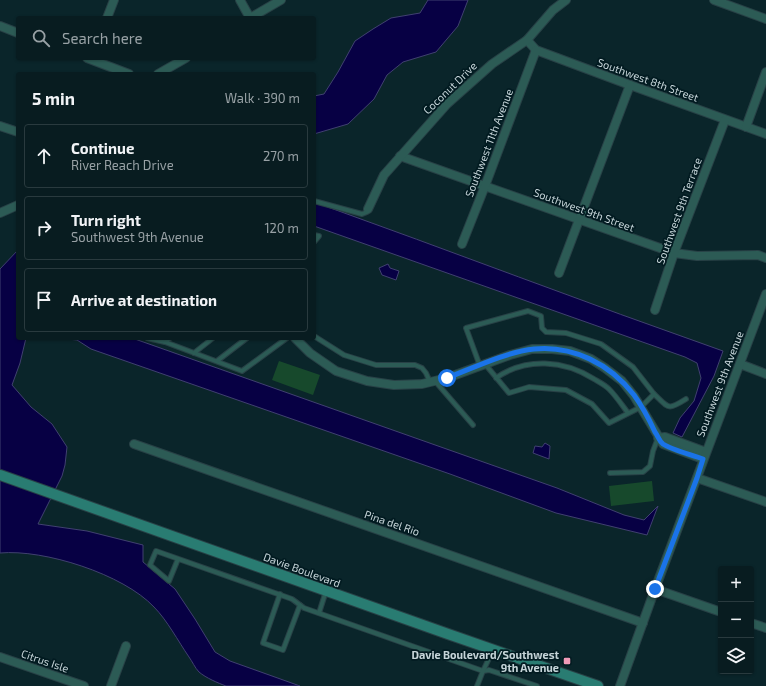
<!DOCTYPE html>
<html lang="en">
<head>
<meta charset="utf-8">
<style>
  :root { --surface:#081c20; --page:#16292d; --text:#f1f3f6; --muted:#98a1a5; --line:#293a3e }
  body { margin:0; font-family:"Exo 2",sans-serif; background:var(--page); color:var(--text) }
  .controls { position:absolute; right:12px; bottom:12px; display:grid; overflow:hidden; border-radius:4px; box-shadow:0 1px 3px #0004 }
  .controls button { width:36px; height:36px; display:grid; place-items:center; padding:0; border:0; border-bottom:1px solid var(--line); background:var(--surface); color:var(--text); font:20px sans-serif }
  .stop { position:absolute; width:12px; height:12px; margin:-9px; border:3px solid #1a73e8; border-radius:50%; background:#fff }
  .stop.end { background:#1a73e8; border-color:#fff; box-shadow:0 1px 4px #0008 }
  .list { margin:0; padding:0; list-style:none }
  h2 { display:flex; justify-content:space-between; align-items:center; height:52px; margin:0; padding:0 16px; font-size:17px }
  h2 small { font-size:13px; font-weight:400; color:var(--muted) }
  .list li { display:grid; grid-template-columns:26px 1fr auto; gap:12px; align-items:center; box-sizing:border-box; height:64px; margin:0 8px 8px; padding:0 8px; border:1px solid var(--line); border-radius:4px }
  .list b { display:block; font-size:15px; white-space:nowrap }
  .list p { margin:0; font-size:13px; white-space:nowrap; color:var(--muted) }
  .list em { font-size:13px; font-style:normal; color:var(--muted) }
  .icon { flex:none; width:22px; height:22px; fill:none; stroke:currentColor; stroke-width:2; stroke-linecap:round; stroke-linejoin:round }
  .map { position:relative; flex:none; width:766px; height:686px; overflow:hidden }
  .search { position:absolute; background:var(--surface); box-shadow:0 1px 3px #0004; left:16px; top:16px; width:300px; height:44px; display:flex; align-items:center; gap:10px; box-sizing:border-box; padding:0 14px; border-radius:4px; color:var(--muted); font-size:15px }
  .panel { position:absolute; background:var(--surface); box-shadow:0 1px 3px #0004; left:16px; top:72px; width:300px; height:268px; border-radius:4px }
  .map>svg:first-child { display:block }
  .green { fill:#17492c }
  .water { fill:#070044; stroke:#404070 }
  .lines { fill:none; stroke-linecap:round; stroke-linejoin:round }
  .service-casing { stroke:#284146; stroke-width:6 }
  .minor-casing { stroke:#284146; stroke-width:10 }
  .secondary-casing { stroke:#284146; stroke-width:12 }
  .service { stroke:#2c5b55; stroke-width:4 }
  .minor { stroke:#2c5b55; stroke-width:8 }
  .secondary { stroke:#297c72; stroke-width:10 }
  .route { stroke:#1a73e8; stroke-width:5 }
  .poi-dot { fill:#f09ab7; stroke:#021b21; stroke-width:1.5 }
  .labels { text-anchor:middle; stroke-width:3.5; stroke-linejoin:round; paint-order:stroke }
  .street-label { font-size:11px; fill:#c5d4d8; stroke:#021b21 }
  .poi-label { font-size:11px; font-weight:bold; fill:#c5d4d8; stroke:#021b21; text-anchor:end }
</style>
</head>
<body>
<div class="map">
<svg width="766" height="686" viewBox="0 0 766 686">
  <rect width="100%" height="100%" fill="#0a252a"/>
  <g class="green">
    <path d="M279,361L320,375L313,395L272,380Z"/>
    <path d="M652,481L654,501L611,506L609,486Z"/>
  </g>
  <g class="water">
    <path d="M428,0H468L458,26L436,52L403,62L387,75L374,99L348,124L314,134V96L324,94L338,72L355,41L373,29L391,18L420,13Z"/>
    <path d="M314,202C451,251 586,303 723,351L714,376L682,437L673,433L680,418L694,401L701,378L697,363L685,357L314,226Z"/>
    <path d="M18,250V338H26L20,363L12,385L31,407L52,424L67,447L65,465L62,476L38,524L87,531L143,545V562L175,589L195,619L215,652L230,661L300,686H226C218,683 206,678 199,672C195,668 192,661 189,657C178,641 167,620 154,607C123,574 44,549 0,553V269Z"/>
    <path d="M388,264L390,268L399,271L396,280L382,275L379,268Z"/>
    <path d="M57,338H132L557,488L624,515L644,520L658,506L647,535L556,513L450,474L91,349L77,340Z"/>
    <path d="M545,443L550,446L549,459L533,453L535,446L542,447Z"/>
  </g>
  <g class="lines">
    <defs>
      <g id="service">
        <path d="M314,201L362,214L367,212L368,209"/>
        <path d="M314,235L319,236L314,242"/>
        <path d="M314,336L344,355L376,365H415L422,368L426,373L430,382"/>
        <path d="M147,338L165,342"/>
        <path d="M170,338L165,342L242,371L287,338"/>
        <path d="M194,353L213,338"/>
        <path d="M217,361L247,338"/>
        <path d="M480,366L466,328L528,311L541,316L542,328L546,332L566,333L601,344L633,367L654,394L641,407L609,423L592,404L566,390L529,387L509,393L485,364"/>
        <path d="M496,378C526,357 564,360 594,379C599,382 605,385 609,389C616,396 622,405 628,413"/>
        <path d="M435,381L473,425"/>
        <path d="M654,394C669,408 667,411 686,399"/>
        <path d="M610,473L643,472L650,466L653,451L658,438"/>
        <path d="M178,559L169,581L150,565L156,551L292,599L304,608L483,671L489,670L537,686"/>
        <path d="M280,594L263,643L283,650L300,605"/>
        <path d="M319,613L326,591"/>
        <path d="M477,686L483,671L493,650"/>
      </g>
      <g id="minor">
        <path d="M240,0L250,18"/>
        <path d="M714,0L766,19"/>
        <path d="M107,18L114,0"/>
        <path d="M250,18L281,0"/>
        <path d="M0,26L18,33"/>
        <path d="M527,40L536,50L630,85L766,134"/>
        <path d="M87,58L129,74"/>
        <path d="M158,74L186,58"/>
        <path d="M0,126L18,132"/>
        <path d="M746,127L766,72"/>
        <path d="M400,156L674,253L697,256L758,255L766,258"/>
        <path d="M368,209L384,175L447,104L492,64L527,40L553,10L566,0"/>
        <path d="M0,213L18,205"/>
        <path d="M462,244L485,186L536,50"/>
        <path d="M559,273L630,85"/>
        <path d="M655,310L674,253L725,120"/>
        <path d="M295,338L310,353L336,371L367,381L394,385L422,384L447,378L510,355L532,349H552L570,351L591,359L605,368L622,381L634,396L663,444L703,459"/>
        <path d="M740,364L766,374"/>
        <path d="M658,438L665,437L706,452"/>
        <path d="M134,444L643,623"/>
        <path d="M697,478L766,502"/>
        <path d="M655,589L721,612"/>
        <path d="M751,623L766,628"/>
        <path d="M0,657L84,686"/>
        <path d="M111,686L126,646"/>
        <path d="M620,686L655,589L766,294"/>
      </g>
      <path id="secondary" d="M0,475L448,634L598,686"/>
    </defs>
    <use href="#service" class="service-casing"/>
    <use href="#minor" class="minor-casing"/>
    <use href="#secondary" class="secondary-casing"/>
    <use href="#service" class="service"/>
    <use href="#minor" class="minor"/>
    <use href="#secondary" class="secondary"/>
  </g>
  <g class="lines">
    <path class="route" d="M447,378C473,368 506,352 534,349C573,345 610,364 634,395C642,406 649,419 655,432C658,436 659,441 663,444C672,450 693,455 703,459L697,478L655,589"/>
  </g>
  <rect class="poi-dot" x="563" y="657" width="8" height="8" rx="2"/>
  <g class="labels">
    <g class="street-label">
      <text transform="translate(648 80) rotate(20)" y="4">Southwest 8th Street</text>
      <text transform="translate(450 88) rotate(-44)" y="4">Coconut Drive</text>
      <text transform="translate(489 143) rotate(-69)" y="4">Southwest 11th Avenue</text>
      <text transform="translate(584 210) rotate(20)" y="4">Southwest 9th Street</text>
      <text transform="translate(679 211) rotate(-70)" y="4">Southwest 9th Terrace</text>
      <text transform="translate(720 384) rotate(-69)" y="4">Southwest 9th Avenue</text>
      <text transform="translate(392 523) rotate(19)" y="4">Pina del Rio</text>
      <text transform="translate(302 570) rotate(20)" y="4">Davie Boulevard</text>
      <text transform="translate(45 661) rotate(19)" y="4">Citrus Isle</text>
    </g>
    <g class="poi-label">
      <text x="559" y="659">Davie Boulevard/Southwest<tspan x="559" dy="13">9th Avenue</tspan></text>
    </g>
  </g>
</svg>
<div class="controls">
<button>+</button>
<button>−</button>
<button><svg class="icon" aria-label="layers" viewBox="0 0 24 24"><path d="M12 4l9 5-9 5-9-5zM3 14l9 5 9-5"/></svg></button>
</div>
<div class="stop" style="left:447px;top:378px"></div>
<div class="stop end" style="left:655px;top:589px"></div>
<div class="search"><svg class="icon" aria-label="search" viewBox="0 0 24 24"><circle cx="10" cy="10" r="6"/><path d="M15 15l6 6"/></svg>Search here</div>
<section class="panel">
<h2>5 min<small>Walk · 390 m</small></h2>
<ul class="list">
<li><svg class="icon" aria-label="ahead" viewBox="0 0 24 24"><path d="M12 20V5M6 11l6-6 6 6"/></svg><div><b>Continue</b><p>River Reach Drive</p></div><em>270 m</em></li>
<li><svg class="icon" aria-label="right" viewBox="0 0 24 24"><path d="M7 20v-9h11M14 6l5 5-5 5"/></svg><div><b>Turn right</b><p>Southwest 9th Avenue</p></div><em>120 m</em></li>
<li><svg class="icon" aria-label="arrive" viewBox="0 0 24 24"><path d="M6 21V4h12l-3 4 3 4H6"/></svg><div><b>Arrive at destination</b></div></li>
</ul>
</section>
</div>
</body>
</html>
